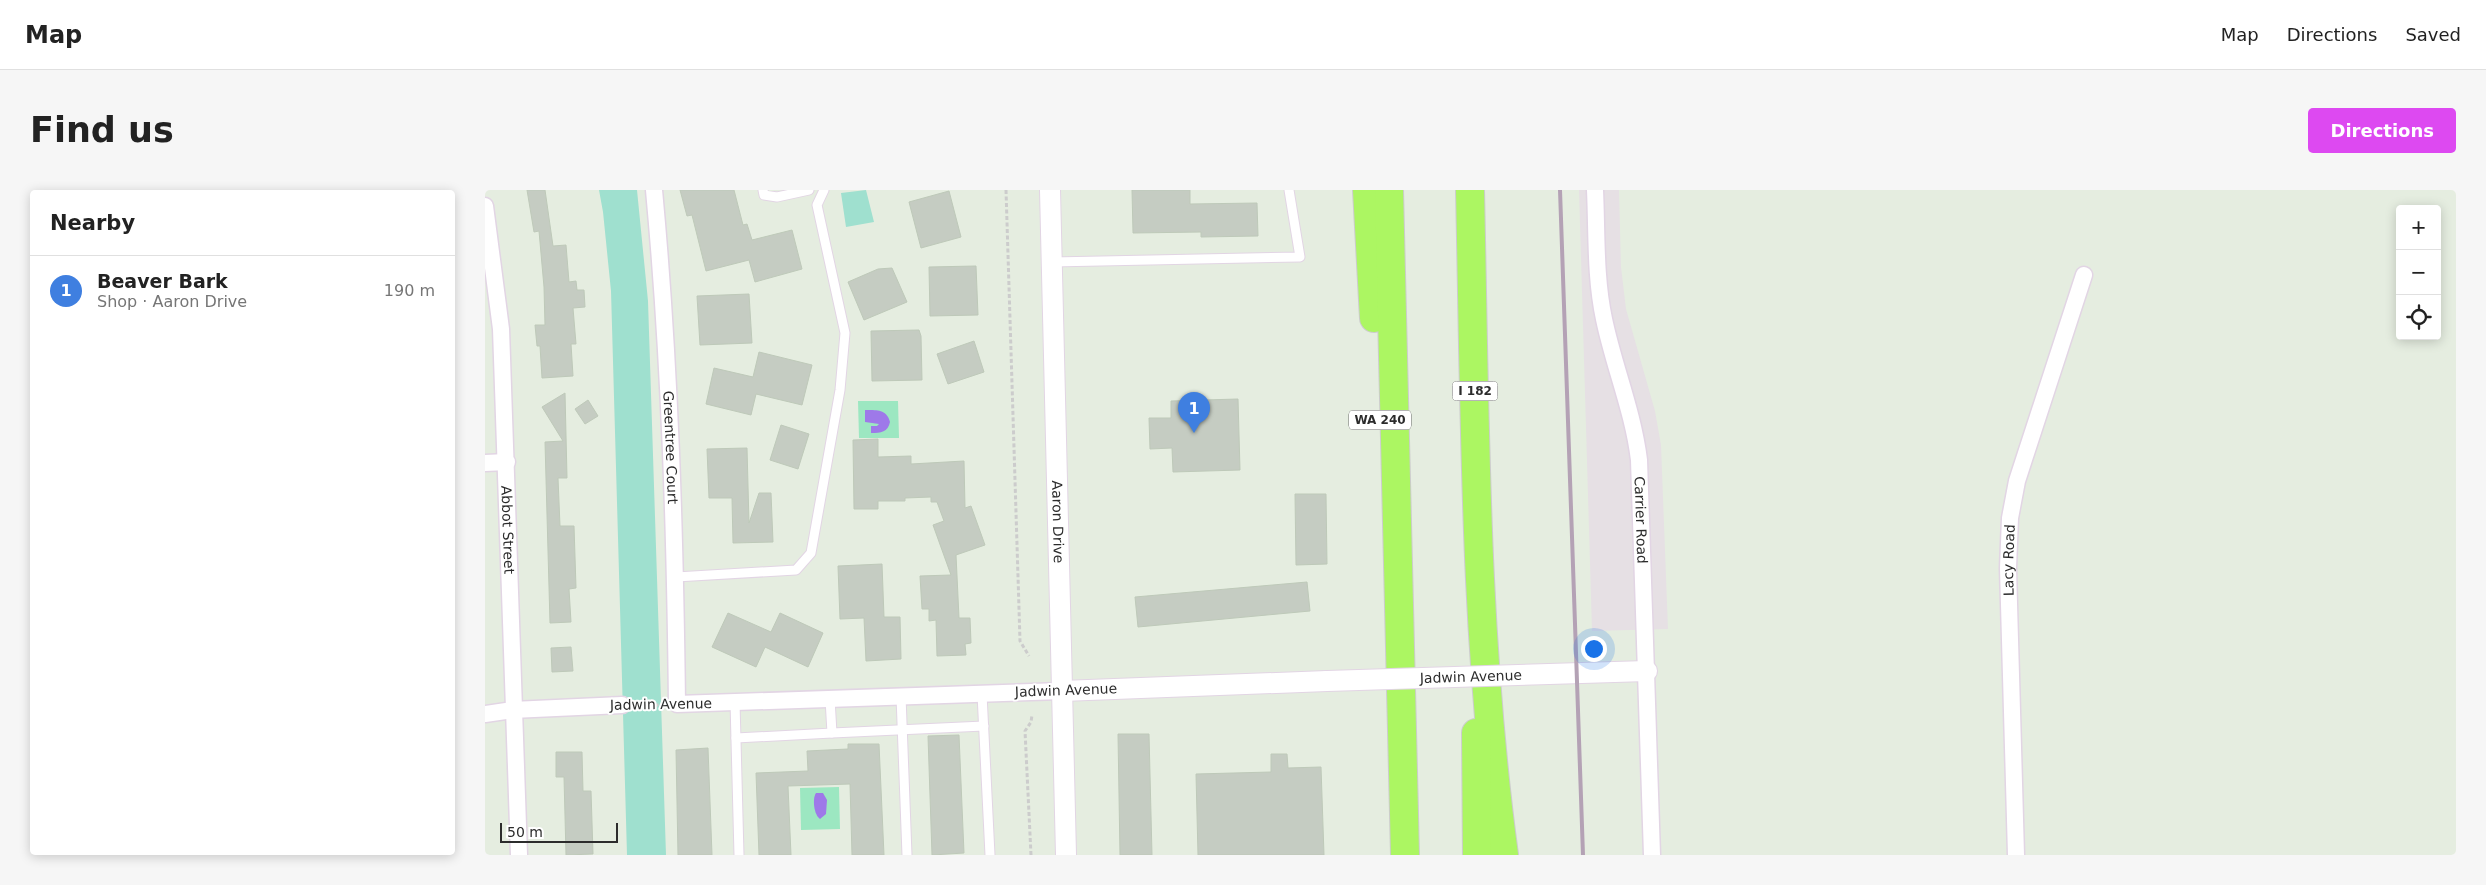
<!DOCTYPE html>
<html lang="en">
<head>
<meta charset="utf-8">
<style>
  :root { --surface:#fff; --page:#f6f6f6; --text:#222; --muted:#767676; --line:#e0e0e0; --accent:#dd49f1 }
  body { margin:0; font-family:"DejaVu Sans",sans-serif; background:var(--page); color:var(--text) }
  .controls { position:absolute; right:15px; top:15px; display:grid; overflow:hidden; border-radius:5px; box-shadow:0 2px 12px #0003 }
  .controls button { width:45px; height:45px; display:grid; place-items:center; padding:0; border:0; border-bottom:1px solid var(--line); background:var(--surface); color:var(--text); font:25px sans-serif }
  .scale { position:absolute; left:15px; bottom:12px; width:118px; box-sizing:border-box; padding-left:5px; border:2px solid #2c2c2c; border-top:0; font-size:14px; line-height:18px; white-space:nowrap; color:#2c2c2c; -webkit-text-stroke:4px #fff; paint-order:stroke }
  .you { position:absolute; left:1108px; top:458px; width:18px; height:18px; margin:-12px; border:4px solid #fff; border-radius:50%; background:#1a73e8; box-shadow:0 0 0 8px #1a73e833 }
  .badge { display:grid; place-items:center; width:32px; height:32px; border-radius:50%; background:var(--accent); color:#fff; font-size:16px; font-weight:700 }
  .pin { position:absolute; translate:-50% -41px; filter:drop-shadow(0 1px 2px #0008) }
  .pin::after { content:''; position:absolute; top:26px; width:18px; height:15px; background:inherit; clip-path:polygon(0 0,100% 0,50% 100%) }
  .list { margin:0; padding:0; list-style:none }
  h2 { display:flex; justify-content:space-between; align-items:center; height:65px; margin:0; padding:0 20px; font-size:21px }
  h2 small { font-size:16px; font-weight:400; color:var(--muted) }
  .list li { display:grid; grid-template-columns:32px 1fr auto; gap:15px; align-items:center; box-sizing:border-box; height:70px; padding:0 20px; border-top:1px solid var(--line) }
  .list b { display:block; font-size:19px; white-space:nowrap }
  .list p { margin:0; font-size:16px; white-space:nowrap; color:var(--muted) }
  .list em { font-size:16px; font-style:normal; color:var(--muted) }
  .icon { flex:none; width:28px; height:28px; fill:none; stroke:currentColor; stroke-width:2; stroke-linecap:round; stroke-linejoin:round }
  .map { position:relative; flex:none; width:1971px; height:665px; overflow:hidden; border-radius:5px }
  header { display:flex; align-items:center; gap:30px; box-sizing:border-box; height:70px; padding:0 25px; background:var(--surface); border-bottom:1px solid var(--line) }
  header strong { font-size:24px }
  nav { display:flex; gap:28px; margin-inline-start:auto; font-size:18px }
  .intro { display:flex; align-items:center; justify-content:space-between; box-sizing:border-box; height:120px; padding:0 30px }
  h1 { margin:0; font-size:35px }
  .button { padding:12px 22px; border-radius:5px; background:var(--accent); color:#fff; font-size:18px; font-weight:700 }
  main { display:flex; gap:30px; padding:0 30px }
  aside { flex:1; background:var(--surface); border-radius:5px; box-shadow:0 2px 12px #0003 }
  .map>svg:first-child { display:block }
  .industrial { fill:#e6e0e4 }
  .green { fill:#9fe0cf }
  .pitch { fill:#9ce7c1 }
  .water { fill:#9e79e9 }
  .building { fill:#c5ccc2; stroke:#bec9b9 }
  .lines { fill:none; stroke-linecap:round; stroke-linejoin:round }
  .service-casing { stroke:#e2d5e4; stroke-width:11 }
  .minor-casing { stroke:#e2d5e4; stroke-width:19 }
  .tertiary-casing { stroke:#e2d5e4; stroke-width:22 }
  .motorway-casing { stroke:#ccc; stroke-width:30 }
  .path { stroke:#ccc; stroke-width:3; stroke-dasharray:4 2.5; stroke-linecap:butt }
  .service { stroke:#fff; stroke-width:9 }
  .minor { stroke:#fff; stroke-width:16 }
  .tertiary { stroke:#fff; stroke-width:20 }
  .motorway { stroke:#acf662; stroke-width:28 }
  .rail { stroke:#b4a2b5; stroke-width:4 }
  .tertiary-bridge-casing { stroke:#e2d5e4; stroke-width:22; stroke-linecap:butt }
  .tertiary-bridge { stroke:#fff; stroke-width:20 }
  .labels { text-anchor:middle; stroke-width:4; stroke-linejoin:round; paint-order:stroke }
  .shield { fill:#fff; stroke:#6b6b6b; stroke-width:1 }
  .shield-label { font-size:12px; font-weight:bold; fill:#2c2c2c }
  .street-label { font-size:14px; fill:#2c2c2c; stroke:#fff }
</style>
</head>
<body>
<header>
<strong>Map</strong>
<nav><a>Map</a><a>Directions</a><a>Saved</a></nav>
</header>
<div class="intro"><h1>Find us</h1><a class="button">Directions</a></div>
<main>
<aside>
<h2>Nearby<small></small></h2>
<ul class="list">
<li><span class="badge" style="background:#3f7fe0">1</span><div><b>Beaver Bark</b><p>Shop · Aaron Drive</p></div><em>190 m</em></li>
</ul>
</aside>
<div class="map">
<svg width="1971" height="665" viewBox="0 0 1971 665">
  <rect width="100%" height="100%" fill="#e5ede0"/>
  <path class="industrial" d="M1094,0H1134L1136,77L1141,119L1170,221L1176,255L1183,439L1107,441Z"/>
  <g class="green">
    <path d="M114,0H152L163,111L181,665H142L126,101L118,22Z"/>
    <path d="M381,0L389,32L361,37L356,3Z"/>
  </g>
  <g class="pitch">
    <path d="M373,211H413L414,248H374Z"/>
    <path d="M354,597L355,639L316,640L315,598Z"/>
  </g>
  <g class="water">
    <path d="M380,220C391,220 402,219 405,232C403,242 396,243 386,243V236H392L394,234L380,232Z"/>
    <path d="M331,603H338L342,610L341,624L335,629C329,625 327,609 331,603Z"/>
  </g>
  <g class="building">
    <path d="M42,0H60L68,56L81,55L84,92L91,91L92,100H99L100,117L88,118L91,154H86L88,186L57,188L55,156H52L50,135H60L59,97L54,41L49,42Z"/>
    <path d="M195,0H249L258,35L262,34L267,50L307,40L317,79L270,92L264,70L221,81L207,25L202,26Z"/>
    <path d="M647,0H705V14L772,13L773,46L716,47V42L648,43Z"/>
    <path d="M464,1L476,47L436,58L424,12Z"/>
    <path d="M491,76L493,125L445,126L444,77Z"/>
    <path d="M407,78L422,112L379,130L363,92L393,79Z"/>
    <path d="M264,104L267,153L215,155L212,106Z"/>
    <path d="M434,140L436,146L437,190L387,191L386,141Z"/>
    <path d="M489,151L499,182L463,194L452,164Z"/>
    <path d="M274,162L327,175L317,215L271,204L266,225L221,214L229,178L268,187Z"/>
    <path d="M80,203L82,288H73L75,336H89L91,398L84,399L86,432L65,433L60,252L78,251L57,217Z"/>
    <path d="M753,209L755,280L688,282L687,258L665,259L664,228H686V211Z"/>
    <path d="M103,210L113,226L100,234L90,219Z"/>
    <path d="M296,235L324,244L313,279L285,270Z"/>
    <path d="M393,249V267L426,266V274L479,271L480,318L486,316L500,355L471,365L474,428H485L486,453L480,454L481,465L452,466L451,430L444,431V419H437L435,386L466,385L448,335L459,331L452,312H446V307L420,308V311H393V319H369L368,250Z"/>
    <path d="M262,258L264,333L274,303H286L288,352L248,353L247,308H224L222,259Z"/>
    <path d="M810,304H841L842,374L811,375Z"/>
    <path d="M397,374L399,427H415L416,469L381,471L379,428L355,429L353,376Z"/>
    <path d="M822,392L825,421L653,437L650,407Z"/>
    <path d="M243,423L286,442L295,423L338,443L323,477L280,457L271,477L227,457Z"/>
    <path d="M86,457L88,481L67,482L66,458Z"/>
    <path d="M633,544H664L667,665H635Z"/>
    <path d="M474,545L479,663L447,665L443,546Z"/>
    <path d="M363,554H394L399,665H367L365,594L303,596L306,665H274L271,583L323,581L322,561L363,559Z"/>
    <path d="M223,558L227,665H193L191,560Z"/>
    <path d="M71,562H97L98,601H106L108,664L81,665L79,587H71Z"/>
    <path d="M786,564H802L803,578L836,577L839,665H713L711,584L786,582Z"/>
  </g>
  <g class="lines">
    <defs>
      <g id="service">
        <path d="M278,0L279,5L292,7L324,0"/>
        <path d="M567,72L815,67L804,0"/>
        <path d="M191,387L311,380L326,363L355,200L360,143L332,15L339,0"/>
        <path d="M497,504L505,665"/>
        <path d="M416,506L422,665"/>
        <path d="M250,512L254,665"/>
        <path d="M347,543L499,536"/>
        <path d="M251,548L347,543L345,509"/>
      </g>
      <g id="minor">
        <path id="s1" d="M169,0C185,171 190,342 192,514L577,501"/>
        <path id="s2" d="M1110,0C1112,43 1110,87 1119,129C1129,177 1148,221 1154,270L1167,665"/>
        <path id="s3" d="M0,16L16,139L34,665"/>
        <path d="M0,273L22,272"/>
        <path d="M0,524L27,520L137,515"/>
        <path id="s4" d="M1531,665L1523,378L1525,328L1532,291L1599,85"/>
      </g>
      <g id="tertiary">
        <path id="s5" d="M565,0L581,665"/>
        <path d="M1064,484L1162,481"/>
        <path d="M577,501L842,491"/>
      </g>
      <g id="motorway">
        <path d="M882,0L889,128"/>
        <path d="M904,0L920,665"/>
        <path d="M985,0C990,222 989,445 1019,665"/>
        <path d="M991,543L992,665"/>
      </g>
    </defs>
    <use href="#service" class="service-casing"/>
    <use href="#minor" class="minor-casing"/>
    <use href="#tertiary" class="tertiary-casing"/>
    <use href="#motorway" class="motorway-casing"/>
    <g class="path">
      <path d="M521,0L535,451L544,466"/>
      <path d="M150,515H179"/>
      <path d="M546,665L540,541L546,532L547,525"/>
    </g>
    <use href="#service" class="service"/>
    <use href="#minor" class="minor"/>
    <use href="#tertiary" class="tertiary"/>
    <use href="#motorway" class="motorway"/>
    <path class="rail" d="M1075,0L1098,665"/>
    <defs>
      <g id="tertiary-bridge">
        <path id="s6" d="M842,491L1064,484"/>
      </g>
    </defs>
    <use href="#tertiary-bridge" class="tertiary-bridge-casing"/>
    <use href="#tertiary-bridge" class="tertiary-bridge"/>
  </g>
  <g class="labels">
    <g class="shield">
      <rect x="967.5" y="191.5" width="45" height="19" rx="4"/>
      <rect x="864" y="220.5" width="62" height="19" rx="4"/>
    </g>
    <g class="shield-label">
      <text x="990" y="205">I 182</text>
      <text x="895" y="234">WA 240</text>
    </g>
    <g class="street-label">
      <text dy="5" stroke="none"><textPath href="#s1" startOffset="258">Greentree Court</textPath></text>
      <text dy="5" stroke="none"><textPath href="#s2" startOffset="335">Carrier Road</textPath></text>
      <text dy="5" stroke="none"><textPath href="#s5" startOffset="332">Aaron Drive</textPath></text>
      <text dy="5" stroke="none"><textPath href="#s3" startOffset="325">Abbot Street</textPath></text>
      <text dy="5" stroke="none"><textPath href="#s4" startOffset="295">Lacy Road</textPath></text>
      <text dy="5" stroke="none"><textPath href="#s6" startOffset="144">Jadwin Avenue</textPath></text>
      <text transform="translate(581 500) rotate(-2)" y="5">Jadwin Avenue</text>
      <text transform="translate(176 514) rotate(-1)" y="5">Jadwin Avenue</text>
    </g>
  </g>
</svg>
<div class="controls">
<button>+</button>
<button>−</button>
<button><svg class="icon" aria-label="locate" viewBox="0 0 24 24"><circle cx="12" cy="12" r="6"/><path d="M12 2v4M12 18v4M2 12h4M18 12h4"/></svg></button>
</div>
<div class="scale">50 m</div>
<div class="you"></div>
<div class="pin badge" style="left:709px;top:243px;background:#3f7fe0">1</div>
</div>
</main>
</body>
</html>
